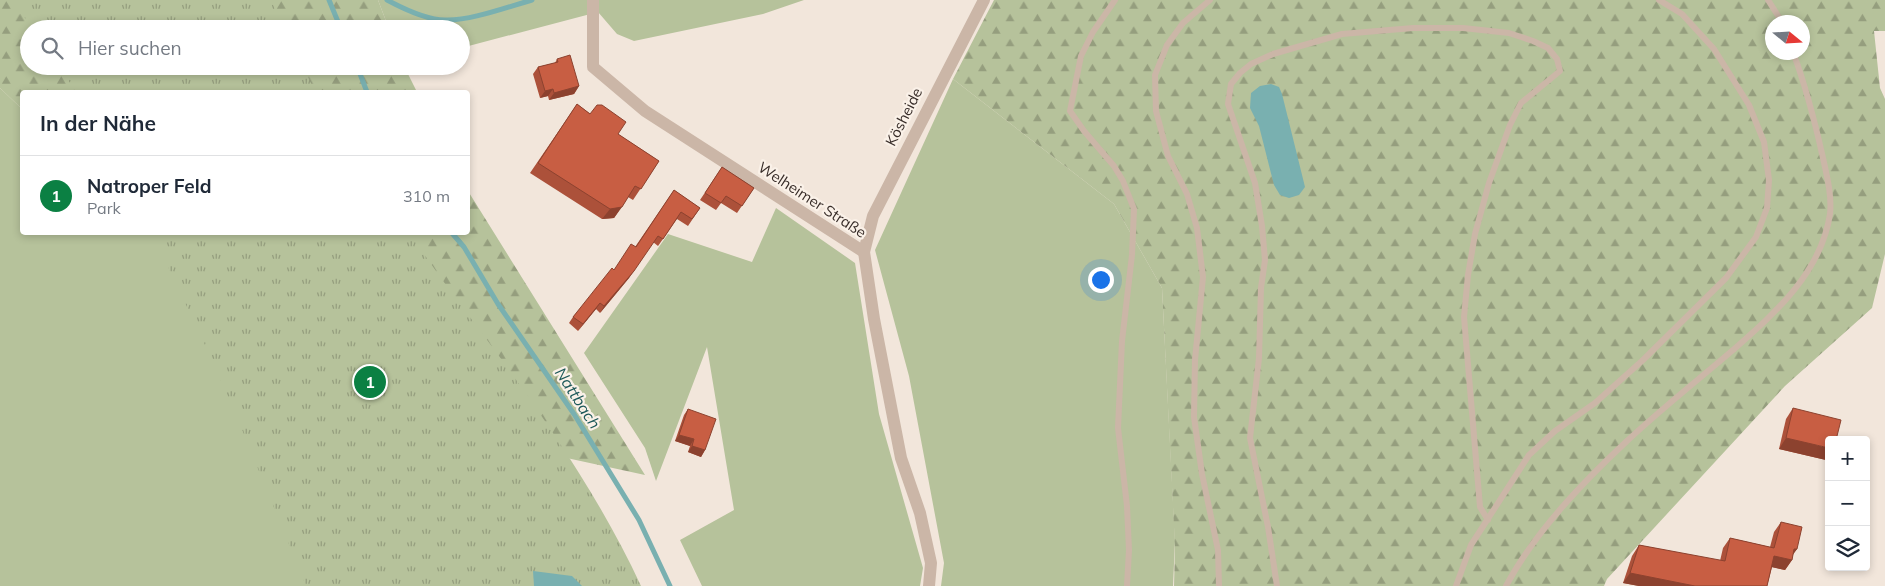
<!DOCTYPE html>
<html lang="de">
<head>
<meta charset="utf-8">
<style>
  :root { --surface:#fff; --page:#f2f2f3; --text:#1f2937; --muted:#747a83; --line:#e0e1e3; --accent:#0b8043 }
  body { margin:0; font-family:Mulish,sans-serif; background:var(--page); color:var(--text) }
  .controls { position:absolute; right:15px; bottom:15px; display:grid; overflow:hidden; border-radius:5px; box-shadow:0 2px 8px #0003 }
  .controls button { width:45px; height:45px; display:grid; place-items:center; padding:0; border:0; border-bottom:1px solid var(--line); background:var(--surface); color:var(--text); font:25px sans-serif }
  .compass { position:absolute; left:1765px; top:15px; width:45px; height:45px; border-radius:50%; background:var(--surface); box-shadow:0 2px 8px #0003; rotate:108deg }
  .you { position:absolute; left:1100px; top:279px; width:18px; height:18px; margin:-12px; border:4px solid #fff; border-radius:50%; background:#1a73e8; box-shadow:0 0 0 8px #1a73e833 }
  .badge { display:grid; place-items:center; width:32px; height:32px; border-radius:50%; background:var(--accent); color:#fff; font-size:16px; font-weight:700 }
  .pin { position:absolute; translate:-50% -50%; border:2px solid #fff; box-shadow:0 1px 5px #0006 }
  .list { margin:0; padding:0; list-style:none }
  h2 { display:flex; justify-content:space-between; align-items:center; height:65px; margin:0; padding:0 20px; font-size:21px }
  h2 small { font-size:16px; font-weight:400; color:var(--muted) }
  .list li { display:grid; grid-template-columns:32px 1fr auto; gap:15px; align-items:center; box-sizing:border-box; height:80px; padding:0 20px; border-top:1px solid var(--line) }
  .list b { display:block; font-size:19px; white-space:nowrap }
  .list p { margin:0; font-size:16px; white-space:nowrap; color:var(--muted) }
  .list em { font-size:16px; font-style:normal; color:var(--muted) }
  .icon { flex:none; width:28px; height:28px; fill:none; stroke:currentColor; stroke-width:2; stroke-linecap:round; stroke-linejoin:round }
  .map { position:relative; flex:none; width:1885px; height:586px; overflow:hidden }
  .search { position:absolute; background:var(--surface); box-shadow:0 2px 8px #0003; left:20px; top:20px; width:450px; height:55px; display:flex; align-items:center; gap:12px; box-sizing:border-box; padding:0 18px; border-radius:28px; color:var(--muted); font-size:19px }
  .panel { position:absolute; background:var(--surface); box-shadow:0 2px 8px #0003; left:20px; top:90px; width:450px; height:145px; border-radius:5px }
  .map>svg:first-child { display:block }
  .green { fill:#b6c29b }
  .forest { fill:url(#forest-firs); fill-rule:evenodd }
  .park { fill:url(#park-tufts) }
  .water { fill:#79b0b0 }
  .lines { fill:none; stroke-linecap:round; stroke-linejoin:round }
  .stream { stroke:#79b0b0; stroke-width:5 }
  .service { stroke:#cbb6a7; stroke-width:6 }
  .minor { stroke:#cbb6a7; stroke-width:12 }
  .tertiary { stroke:#cbb6a7; stroke-width:12 }
  .wall { fill:#ac513a }
  .shaded-wall { fill:#8c422f }
  .building { fill:#c85e43; stroke:#8c422f }
  .labels { text-anchor:middle; stroke-width:4.5; stroke-linejoin:round; paint-order:stroke }
  .street-label { font-size:15px; fill:#372c28; stroke:#faf1e8 }
  .water-label { font-size:16px; font-style:italic; fill:#1c5859; stroke:#faf1e8 }
</style>
</head>
<body>
<div class="map">
<svg width="1885" height="586" viewBox="0 0 1885 586">
  <defs>
    <pattern id="forest-firs" width="22" height="20" patternUnits="userSpaceOnUse" patternTransform="scale(1.25)"><rect width="22" height="20" fill="#b6c29b"/><path d="M5 1l3.5 6h-7zM16 11l3.5 6h-7z" fill="#959e7e"/></pattern>
    <pattern id="park-tufts" width="24" height="20" patternUnits="userSpaceOnUse" patternTransform="scale(1.25)"><rect width="24" height="20" fill="#b6c29b"/><path d="M3 7l-1-3M5 7V3M7 7l1-3M15 17l-1-3M17 17v-4M19 17l1-3" fill="none" stroke="#959e7e"/></pattern>
  </defs>
  <rect width="100%" height="100%" fill="#f2e6db"/>
  <g class="green">
    <path d="M378,0H804L763,14L634,41L617,34L598,12L461,48V29H389Z"/>
    <path d="M953,79L1114,204L1162,288L1175,541L1173,586H941L944,563L909,376L875,250Z"/>
    <path d="M0,88L22,109V232L158,233L315,586H0Z"/>
    <path d="M776,208L855,263L879,414L923,568L920,586H702L680,540L734,510L707,347L656,481L645,448L584,353L668,234L752,262Z"/>
  </g>
  <g class="forest">
    <path d="M0,0H378L389,29H29V66H404L417,92H88L86,88L72,92H22V109L0,88Z"/>
    <path d="M994,0H1885V31H1874L1880,88L1885,99V254L1872,308L1785,386L1607,579L1604,586H1174L1175,547L1162,288L1114,204L953,79ZM1772,22H1802V52H1772Z"/>
    <path d="M468,191L645,475L489,441L379,233L468,232Z"/>
  </g>
  <g class="park">
    <path d="M12,0H271L284,29H33Z"/>
    <path d="M59,66H303L315,92H76Z"/>
    <path d="M152,233H410C437,275 469,315 499,356C552,429 603,504 641,586H306L234,410L205,345Z"/>
  </g>
  <g class="water">
    <path d="M1271,84L1279,87L1282,94L1305,187L1299,195L1289,198L1280,195L1274,185L1259,126L1250,108L1251,93L1260,86Z"/>
    <path d="M533,571L572,576L582,586H534Z"/>
  </g>
  <g class="lines">
    <g class="stream">
      <path d="M329,0L341,29"/>
      <path d="M387,0C402,8 428,20 445,20C470,21 507,7 532,0"/>
      <path d="M357,66L367,92"/>
      <path d="M451,232L464,247L498,304L574,414L639,520L670,586"/>
    </g>
    <g class="service">
      <path d="M1115,0L1093,32L1081,56L1070,111L1084,131L1114,166L1123,181L1134,209L1132,255L1122,341L1118,428L1127,506L1129,550L1127,586"/>
      <path d="M1210,0L1183,23L1167,45L1155,75L1156,111L1168,156L1187,194L1197,228L1203,277L1195,360L1194,417L1202,474L1218,550L1219,586"/>
      <path d="M1768,0L1782,22"/>
      <path d="M1277,586L1268,527L1250,438L1259,358L1261,288L1265,260L1262,226L1255,183L1228,104L1231,84L1240,73L1251,64L1273,54L1342,34L1413,28H1463L1509,33L1533,41L1548,48L1557,59L1560,71L1521,103L1510,125L1489,183L1475,234L1468,275L1464,317L1480,507L1488,520"/>
      <path d="M1456,586L1471,545L1529,455L1555,431L1595,403L1643,360L1726,278L1756,237L1767,208L1769,180L1764,142L1749,105L1714,49L1682,14L1659,0"/>
      <path d="M1506,586C1535,532 1582,483 1627,441C1661,409 1698,380 1733,350C1775,313 1821,273 1830,214C1832,196 1827,176 1823,158C1815,122 1806,87 1793,52"/>
    </g>
    <path class="minor" d="M593,0V67L645,111L864,252"/>
    <path class="tertiary" d="M929,586L931,563L920,513L901,458L874,319L864,252L873,216L984,0"/>
  </g>
  <g class="wall">
    <path d="M557,59L579,86L574,94L549,100L548,96L540,98L533,74L538,67L555,63Z"/>
    <path d="M577,104L618,134L659,161L633,200L628,197L614,218L602,219L530,173Z"/>
    <path d="M722,167L754,188L737,213L721,203L716,210L700,200Z"/>
    <path d="M674,190L700,208L688,226L677,219L658,246L653,242L629,278L600,313L596,309L578,331L569,323L573,317L614,270L635,247Z"/>
    <path d="M1793,408L1826,460L1779,449L1786,419Z"/>
    <path d="M688,409L705,450L701,457L688,452L690,446L675,441L684,415Z"/>
    <path d="M1781,522L1797,549L1793,554L1792,560L1785,570L1772,567L1767,586H1639L1623,583L1632,556L1639,545L1720,561L1723,548L1730,538L1770,547L1774,532Z"/>
  </g>
  <g class="shaded-wall">
    <path d="M579,86L574,94L549,100L554,93Z"/>
    <path d="M553,89L548,96L540,98L545,91Z"/>
    <path d="M622,207L614,218L602,219L610,209Z"/>
    <path d="M634,271L629,278L600,313L604,306Z"/>
    <path d="M600,303L596,309L578,331L583,324Z"/>
    <path d="M679,435L694,439L690,446L675,441Z"/>
    <path d="M1786,438L1829,448V456L1826,460L1779,449Z"/>
    <path d="M692,446L705,450L701,457L688,452Z"/>
    <path d="M1794,549H1797L1790,559L1792,560L1785,570L1767,566L1774,556Z"/>
    <path d="M1630,573L1695,586H1639L1623,583Z"/>
  </g>
  <g class="building">
    <path d="M570,55L579,86L554,93L553,89L545,91L538,67L558,62L557,59Z"/>
    <path d="M577,104L590,114L597,105H602L626,122L618,134L659,161L641,189L635,186L622,207L610,209L538,163Z"/>
    <path d="M722,167L754,188L742,206L726,196L721,203L705,193Z"/>
    <path d="M674,190L700,208L692,219L681,212L663,239L658,236L634,271L604,306L600,303L583,324L573,317L612,268L614,270L631,244L636,247Z"/>
    <path d="M1793,408L1841,420L1836,440H1829V448L1786,438Z"/>
    <path d="M688,409L716,419L705,450L692,446L694,439L679,435Z"/>
    <path d="M1781,522L1802,527L1797,549H1794L1792,560L1774,556L1767,586H1695L1630,573L1639,545L1725,561L1730,538L1774,548Z"/>
  </g>
  <g class="labels">
    <g class="street-label">
      <text transform="translate(904 117) rotate(-63)" y="5">Kösheide</text>
      <text transform="translate(812 200) rotate(33)" y="5">Welheimer Straße</text>
    </g>
    <g class="water-label">
      <text transform="translate(578 398) rotate(57)" y="6">Nattbach</text>
    </g>
  </g>
</svg>
<div class="controls">
<button>+</button>
<button>−</button>
<button><svg class="icon" aria-label="layers" viewBox="0 0 24 24"><path d="M12 4l9 5-9 5-9-5zM3 14l9 5 9-5"/></svg></button>
</div>
<svg class="compass" viewBox="-18 -18 36 36"><path d="M0-13l5 13h-10z" fill="#e53935"/><path d="M0 13l5-13h-10z" fill="#747a83"/></svg>
<div class="you"></div>
<div class="pin badge" style="left:370px;top:382px">1</div>
<div class="search"><svg class="icon" aria-label="search" viewBox="0 0 24 24"><circle cx="10" cy="10" r="6"/><path d="M15 15l6 6"/></svg>Hier suchen</div>
<section class="panel">
<h2>In der Nähe<small></small></h2>
<ul class="list">
<li><span class="badge">1</span><div><b>Natroper Feld</b><p>Park</p></div><em>310 m</em></li>
</ul>
</section>
</div>
</body>
</html>
